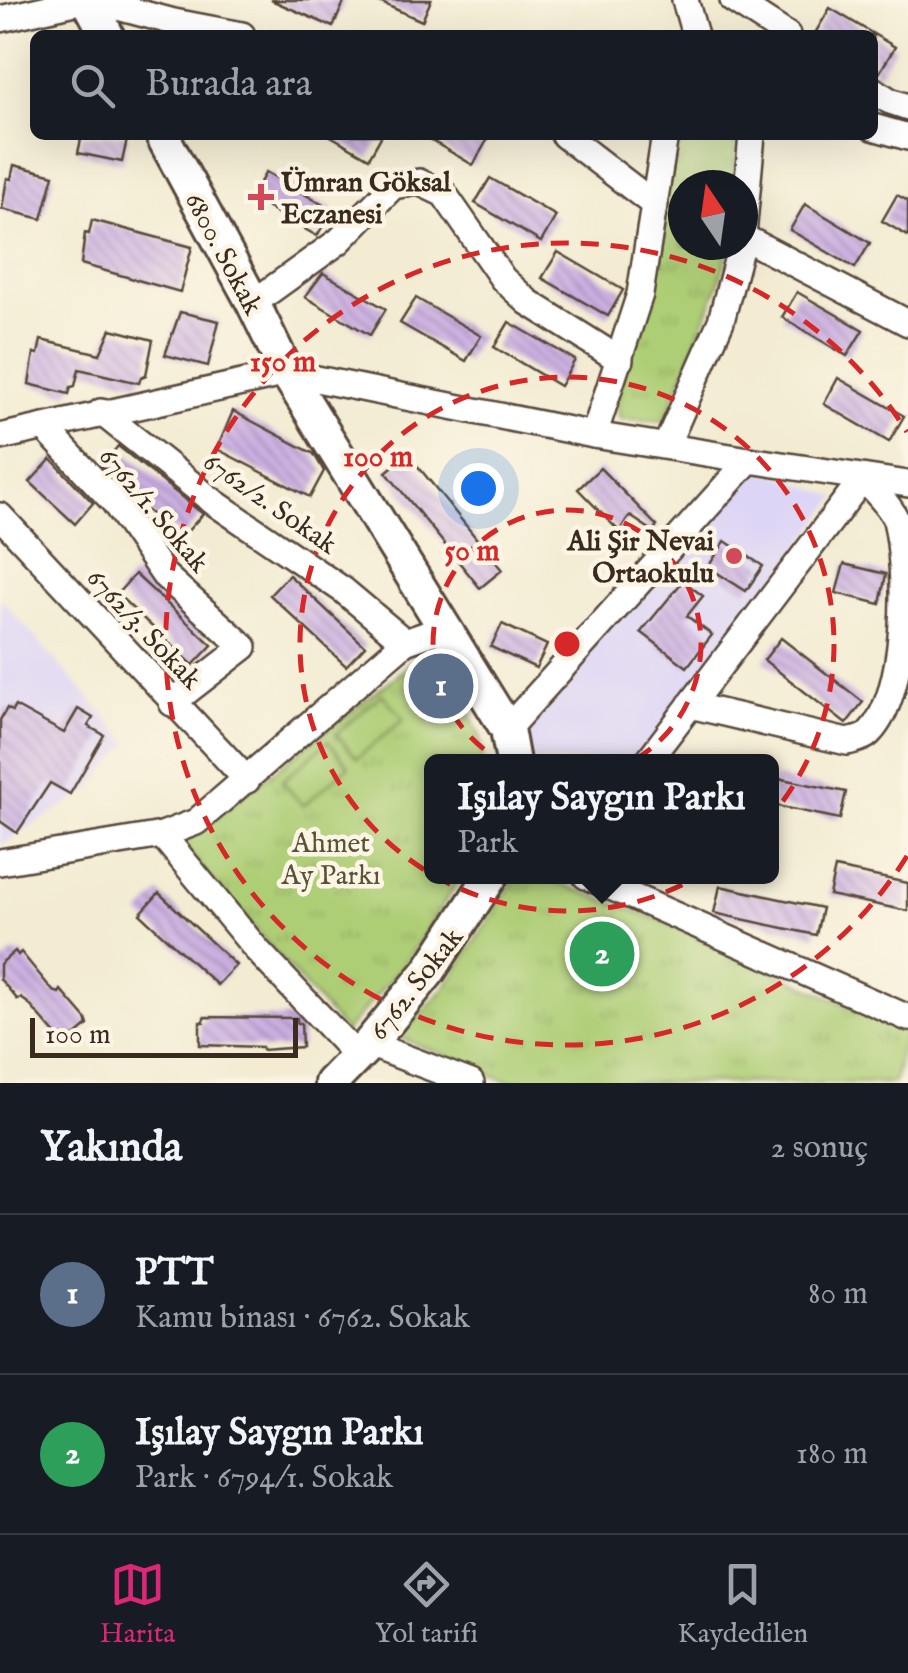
<!DOCTYPE html>
<html lang="tr">
<head>
<meta charset="utf-8">
<style>
  :root { --surface:#171b24; --page:#242831; --text:#f1f3f6; --muted:#9ea1a6; --line:#363941; --accent:#db2777 }
  body { margin:0; font-family:"IM FELL English",serif; background:var(--page); color:var(--text) }
  .compass { position:absolute; left:668px; top:170px; width:90px; height:90px; border-radius:50%; background:var(--surface); box-shadow:0 10px 40px #0002; rotate:347deg }
  .scale { position:absolute; left:30px; bottom:25px; width:268px; box-sizing:border-box; padding-left:10px; border:5px solid #3b2a1e; border-top:0; font-size:28px; line-height:35px; white-space:nowrap; color:#3b2a1e; -webkit-text-stroke:8px #fcf5e5; paint-order:stroke }
  .you { position:absolute; left:478px; top:488px; width:35px; height:35px; margin:-25px; border:8px solid #fff; border-radius:50%; background:#1a73e8; box-shadow:0 0 0 15px #1a73e833 }
  .badge { display:grid; place-items:center; width:65px; height:65px; border-radius:50%; background:var(--accent); color:#fff; font-size:32px; font-weight:700 }
  .pin { position:absolute; translate:-50% -50%; border:5px solid #fff; box-shadow:0 2px 10px #0006 }
  .popup { position:absolute; left:424px; top:754px; width:355px; height:130px; box-sizing:border-box; display:grid; place-content:center; border-radius:15px; background:var(--surface); filter:drop-shadow(0 2px 8px #0005); font-size:32px; white-space:nowrap; color:var(--muted) }
  .popup b { font-size:38px; color:var(--text) }
  .popup::after { content:''; position:absolute; left:50%; top:100%; margin-left:-20px; border:20px solid transparent; border-top-color:var(--surface) }
  .list { margin:0; padding:0; list-style:none }
  h2 { display:flex; justify-content:space-between; align-items:center; height:130px; margin:0; padding:0 40px; font-size:42px }
  h2 small { font-size:32px; font-weight:400; color:var(--muted) }
  .list li { display:grid; grid-template-columns:65px 1fr auto; gap:30px; align-items:center; box-sizing:border-box; height:160px; padding:0 40px; border-top:2px solid var(--line) }
  .list b { display:block; font-size:38px; white-space:nowrap }
  .list p { margin:0; font-size:32px; white-space:nowrap; color:var(--muted) }
  .list em { font-size:32px; font-style:normal; color:var(--muted) }
  .icon { flex:none; width:55px; height:55px; fill:none; stroke:currentColor; stroke-width:2; stroke-linecap:round; stroke-linejoin:round }
  .map { position:relative; flex:none; width:908px; height:1083px; overflow:hidden }
  .search { position:absolute; background:var(--surface); box-shadow:0 10px 40px #0002; left:30px; right:30px; top:30px; height:110px; display:flex; align-items:center; gap:25px; box-sizing:border-box; padding:0 35px; border-radius:15px; color:var(--muted); font-size:38px }
  .sheet { height:450px; background:var(--surface) }
  nav { display:flex; justify-content:space-around; align-items:center; box-sizing:border-box; height:140px; border-top:2px solid var(--line); background:var(--surface); font-size:28px; color:var(--muted) }
  nav a { display:grid; justify-items:center; gap:5px }
  nav .on { color:var(--accent) }
  .map>svg:first-child { display:block }
  .built { fill:#ddd5f6 }
  .park { fill:url(#park-tufts); stroke:#747c4a; stroke-width:2.5 }
  .pitch { fill:#aece76; stroke:#747c4a; stroke-width:2.5 }
  .building { fill:url(#building-back-hatch) }
  .lines { fill:none; stroke-linecap:round; stroke-linejoin:round }
  .minor-casing { stroke:#574739; stroke-width:30 }
  .major-casing { stroke:#574739; stroke-width:38 }
  .minor { stroke:#fff; stroke-width:25 }
  .major { stroke:#fff; stroke-width:32 }
  .ring { fill:none; stroke:#d62828; stroke-width:5; stroke-dasharray:18 12 }
  .poi-dot { fill:#d1495b; stroke:#fcf5e5; stroke-width:4 }
  .labels { text-anchor:middle; stroke-width:9; stroke-linejoin:round; paint-order:stroke }
  .poi-label { font-size:28px; font-weight:bold; fill:#3b2a1e; stroke:#fcf5e5; text-anchor:start }
  .street-label { font-size:28px; fill:#3b2a1e; stroke:#fcf5e5 }
  .park-label { font-size:28px; fill:#585334; stroke:#fcf5e5 }
  .centre { fill:#d62828; stroke:#fcf5e5; stroke-width:5 }
  .ring-label { font-size:30px; text-anchor:middle; font-weight:bold; fill:#d62828; stroke:#fcf5e5; stroke-width:9; stroke-linejoin:round; paint-order:stroke }
</style>
</head>
<body>
<div class="map">
<svg width="908" height="1083" viewBox="0 0 908 1083">
  <defs>
    <pattern id="park-tufts" width="24" height="20" patternUnits="userSpaceOnUse" patternTransform="scale(2.5)"><rect width="24" height="20" fill="#aece76"/><path d="M3 7l-1-3M5 7V3M7 7l1-3M15 17l-1-3M17 17v-4M19 17l1-3" fill="none" stroke="#97b166"/></pattern>
    <pattern id="building-back-hatch" width="6" height="6" patternUnits="userSpaceOnUse" patternTransform="scale(2.5)"><rect width="6" height="6" fill="#cbafe2"/><path d="M-1 5l2 2M0 0l6 6M5-1l2 2" fill="none" stroke="#a68fb7"/></pattern>
  </defs>
  <rect width="100%" height="100%" fill="#fcf5e5"/>
  <filter id="ink" filterUnits="userSpaceOnUse"><feTurbulence type="fractalNoise" baseFrequency=".01" numOctaves="2"/><feDisplacementMap in="SourceGraphic" scale="20" xChannelSelector="R" yChannelSelector="G"/><feConvolveMatrix kernelMatrix="1 2 1 2 8 2 1 2 1" color-interpolation-filters="sRGB"/></filter>
  <filter id="wash" filterUnits="userSpaceOnUse"><feTurbulence type="fractalNoise" baseFrequency=".0048" numOctaves="4" result="noise"/><feDisplacementMap in="SourceGraphic" scale="40" xChannelSelector="R" yChannelSelector="G"/><feGaussianBlur stdDeviation="2.25" result="paint"/><feColorMatrix in="noise" values="0 0 0 0 0 0 0 0 0 0 0 0 0 0 0 0 0 1.4 0 .05"/><feComposite in="paint" operator="in"/></filter>
  <g filter="url(#wash)">
    <rect width="100%" height="100%" fill="#f3ecd3"/>
    <g class="built">
      <path d="M754,467L837,497L640,761H528L526,707Z"/>
      <path d="M0,598L129,743L87,792L0,845Z"/>
    </g>
    <g class="park">
      <path d="M673,135H736L735,185H683V245H730L718,286L665,421L620,419L616,406Z"/>
      <path d="M435,646L480,736L483,761L432,762V876L461,877L407,960L345,1032L181,844Z"/>
      <path d="M517,876L542,877L662,921L905,1031L894,1083H512L398,1037L445,988Z"/>
    </g>
    <g class="pitch">
      <path d="M382,694L404,719L357,758L336,734Z"/>
      <path d="M328,741L349,766L303,806L282,781Z"/>
    </g>
    <g id="blocks">
      <g class="building">
        <path d="M271,0H345L333,27Z"/>
        <path d="M375,0H431L422,21Z"/>
        <path d="M830,8L895,47L878,75L873,74V35H814Z"/>
        <path d="M82,135H128L122,162L78,153Z"/>
        <path d="M329,135H382L369,158Z"/>
        <path d="M422,135H490L473,165Z"/>
        <path d="M14,165L54,175L42,219L2,209L7,178L11,179Z"/>
        <path d="M266,172L332,210L317,236L251,198Z"/>
        <path d="M490,178L556,216L541,242L475,203Z"/>
        <path d="M897,195L908,201V236L882,221Z"/>
        <path d="M805,204L870,243L855,268L790,230Z"/>
        <path d="M92,220L192,247L180,292L81,264L85,233L89,234Z"/>
        <path d="M558,252L623,290L608,316L542,278Z"/>
        <path d="M323,273L386,309L370,335L305,297Z"/>
        <path d="M797,292L863,330L847,356L782,317Z"/>
        <path d="M416,298L481,336L466,361L400,323Z"/>
        <path d="M180,312L219,321L208,366L165,355Z"/>
        <path d="M509,322L575,360L560,386L494,347Z"/>
        <path d="M111,329L153,340L146,375L141,377L139,383L79,369L75,386L71,387L69,394L29,384L34,353L38,354L41,340L100,354Z"/>
        <path d="M838,378L904,416L889,442L824,404Z"/>
        <path d="M233,411L314,454L324,471L310,497L217,449Z"/>
        <path d="M118,446L203,514L183,536L133,501L102,466Z"/>
        <path d="M408,454L502,570L480,588L386,472Z"/>
        <path d="M51,459L93,503L75,524L30,482Z"/>
        <path d="M600,468L657,526L653,531L630,516L619,531L578,489Z"/>
        <path d="M725,541L763,566L746,591L708,567Z"/>
        <path d="M844,564L886,574L880,604L836,593Z"/>
        <path d="M135,574L212,645L193,665L117,594Z"/>
        <path d="M289,575L365,646L346,666L270,595Z"/>
        <path d="M683,581L703,596L687,616L712,635L687,667L641,632Z"/>
        <path d="M502,624L547,645L536,668L491,647Z"/>
        <path d="M781,638L863,702L846,724L764,660Z"/>
        <path d="M442,675L456,696L435,712L420,691Z"/>
        <path d="M15,706L64,733L78,709L93,718L88,726L104,735L70,794L50,783L17,833L0,821V720L7,708L12,711Z"/>
        <path d="M772,777L846,792L840,819L772,805Z"/>
        <path d="M835,868L908,883V911L829,895Z"/>
        <path d="M720,886L822,908L816,935L714,913Z"/>
        <path d="M159,893L236,965L217,985L140,914Z"/>
        <path d="M15,951L18,955L21,952L53,991L59,993L61,990L86,1019L88,1025L68,1042L62,1036L59,1038L28,1003L21,998L18,1000L0,979V964Z"/>
        <path d="M204,1017L297,1018V1023H301L302,1047L262,1050V1047L200,1045V1022H204Z"/>
      </g>
    </g>
  </g>
  <g filter="url(#ink)">
    <use href="#blocks" fill-opacity="0" stroke="#574739" stroke-width="2.5"/>
    <g class="lines">
      <defs>
        <g id="minor">
          <path d="M91,0L174,22L242,35"/>
          <path d="M685,0L695,35"/>
          <path d="M733,0L787,35"/>
          <path d="M0,19L84,0"/>
          <path d="M873,90L890,101L908,107"/>
          <path d="M873,127L908,137"/>
          <path d="M564,135L655,205"/>
          <path d="M743,235L752,135"/>
          <path d="M743,237L908,323"/>
          <path d="M253,303L339,241L393,186L419,182L444,194L503,279L528,302L620,360"/>
          <path d="M101,412L215,503L343,590L405,642"/>
          <path d="M44,427L114,502L164,575L244,647L172,703"/>
          <path d="M594,435L640,294L665,135"/>
          <path d="M0,437L287,373L594,435L749,460"/>
          <path d="M666,446L721,321L741,245"/>
          <path d="M0,516L247,780"/>
          <path d="M507,729L749,460L908,484"/>
          <path d="M647,762L863,478C873,490 890,505 896,520C908,570 908,696 868,734C863,739 854,740 847,742L690,705"/>
          <path d="M162,835L257,950L355,1054"/>
          <path d="M0,862L162,835L196,822L405,642L445,628"/>
          <path d="M586,876L908,1018"/>
          <path d="M369,1044L471,1083"/>
        </g>
        <g id="major">
          <path d="M88,0L107,35"/>
          <path d="M162,135L253,303L287,373L507,729L513,762"/>
          <path d="M331,1083L369,1044L429,971L491,876"/>
        </g>
      </defs>
      <use href="#minor" class="minor-casing"/>
      <use href="#major" class="major-casing"/>
      <use href="#minor" class="minor"/>
      <use href="#major" class="major"/>
    </g>
  </g>
  <g class="ring">
    <circle cx="567" cy="644" r="134"/>
    <circle cx="567" cy="644" r="267"/>
    <path d="M907 856A401 401 0 1 1 907 432"/>
  </g>
  <g class="poi-dot">
    <path d="M256 182h10v10h10v10h-10v10h-10v-10h-10v-10h10z"/>
    <circle cx="734" cy="556" r="10"/>
  </g>
  <g class="labels">
    <g class="poi-label">
      <text x="281" y="191">Ümran Göksal<tspan x="281" dy="32">Eczanesi</tspan></text>
      <text x="714" y="550" text-anchor="end">Ali Şir Nevai<tspan x="714" dy="32">Ortaokulu</tspan></text>
    </g>
    <g class="street-label">
      <text transform="translate(225 253) rotate(62)" y="10">6800. Sokak</text>
      <text transform="translate(271 502) rotate(35)" y="10">6762/2. Sokak</text>
      <text transform="translate(155 509) rotate(50)" y="10">6762/1. Sokak</text>
      <text transform="translate(145 628) rotate(47)" y="10">6762/3. Sokak</text>
      <text transform="translate(415 983) rotate(-52)" y="10">6762. Sokak</text>
    </g>
    <g class="park-label">
      <text x="331" y="852">Ahmet<tspan x="331" dy="32">Ay Parkı</tspan></text>
    </g>
  </g>
  <circle cx="567" cy="644" r="15" class="centre"/>
  <g class="ring-label">
    <text x="283" y="371">150 m</text>
    <text x="378" y="466">100 m</text>
    <text x="472" y="560">50 m</text>
  </g>
</svg>
<svg class="compass" viewBox="-18 -18 36 36"><path d="M0-13l5 13h-10z" fill="#e53935"/><path d="M0 13l5-13h-10z" fill="#9ea1a6"/></svg>
<div class="scale">100 m</div>
<div class="you"></div>
<div class="pin badge" style="left:441px;top:686px;background:#5c6f8a">1</div>
<div class="pin badge" style="left:602px;top:954px;background:#2e9e5b">2</div>
<div class="popup"><b>Işılay Saygın Parkı</b>Park</div>
<div class="search"><svg class="icon" aria-label="search" viewBox="0 0 24 24"><circle cx="10" cy="10" r="6"/><path d="M15 15l6 6"/></svg>Burada ara</div>
</div>
<section class="sheet">
<h2>Yakında<small>2 sonuç</small></h2>
<ul class="list">
<li><span class="badge" style="background:#5c6f8a">1</span><div><b>PTT</b><p>Kamu binası · 6762. Sokak</p></div><em>80 m</em></li>
<li><span class="badge" style="background:#2e9e5b">2</span><div><b>Işılay Saygın Parkı</b><p>Park · 6794/1. Sokak</p></div><em>180 m</em></li>
</ul>
</section>
<nav>
<a class="on"><svg class="icon" aria-label="map" viewBox="0 0 24 24"><path d="M3 6l6-2 6 2 6-2v14l-6 2-6-2-6 2zM9 4v14M15 6v14"/></svg>Harita</a>
<a><svg class="icon" aria-label="directions" viewBox="0 0 24 24"><path d="M12 3l9 9-9 9-9-9zM9 14v-3h6M13 9l2 2-2 2"/></svg>Yol tarifi</a>
<a><svg class="icon" aria-label="saved" viewBox="0 0 24 24"><path d="M7 4h10v16l-5-4-5 4z"/></svg>Kaydedilen</a>
</nav>
</body>
</html>
